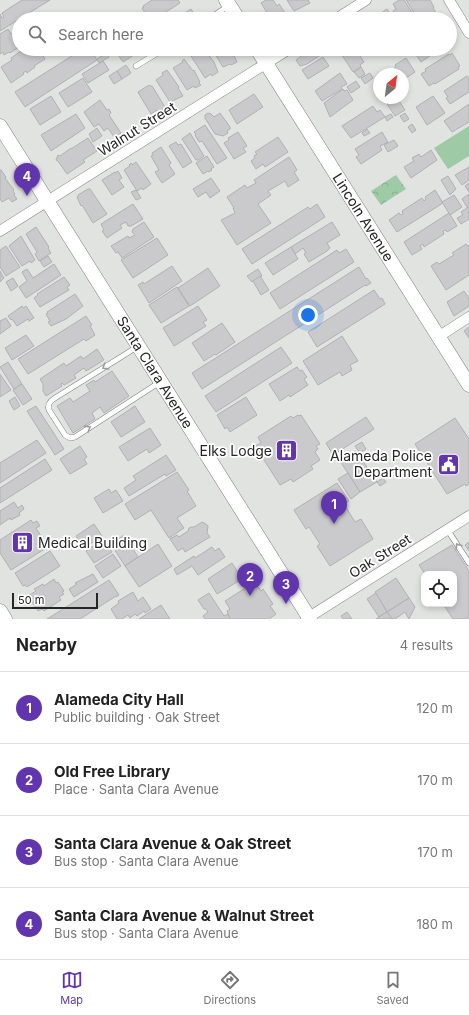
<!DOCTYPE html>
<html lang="en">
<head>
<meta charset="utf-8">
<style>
  :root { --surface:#fff; --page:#f2f2f2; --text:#222; --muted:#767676; --line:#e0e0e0; --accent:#6035ad }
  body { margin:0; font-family:Inter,sans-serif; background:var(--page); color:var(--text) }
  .controls { position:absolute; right:12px; bottom:12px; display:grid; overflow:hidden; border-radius:8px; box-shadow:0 2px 6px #0003 }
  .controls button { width:36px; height:36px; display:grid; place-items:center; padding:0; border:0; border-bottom:1px solid var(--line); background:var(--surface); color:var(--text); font:20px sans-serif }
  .compass { position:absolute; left:373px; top:68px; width:36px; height:36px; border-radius:50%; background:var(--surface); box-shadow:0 2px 6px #0003; rotate:29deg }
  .scale { position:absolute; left:12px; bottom:10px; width:86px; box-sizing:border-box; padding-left:4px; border:2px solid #242524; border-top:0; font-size:11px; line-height:14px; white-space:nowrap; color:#242524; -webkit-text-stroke:3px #fff; paint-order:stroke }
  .you { position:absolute; left:308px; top:315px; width:14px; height:14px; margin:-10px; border:3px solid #fff; border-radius:50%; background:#1a73e8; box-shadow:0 0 0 6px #1a73e833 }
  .badge { display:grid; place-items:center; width:26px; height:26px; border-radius:50%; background:var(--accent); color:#fff; font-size:13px; font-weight:700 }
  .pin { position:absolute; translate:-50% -33px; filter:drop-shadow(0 1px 2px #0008) }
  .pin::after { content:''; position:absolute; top:21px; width:14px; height:12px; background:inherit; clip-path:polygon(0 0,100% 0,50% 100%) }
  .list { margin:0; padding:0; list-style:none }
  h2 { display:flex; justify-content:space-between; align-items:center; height:52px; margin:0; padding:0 16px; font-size:17px }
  h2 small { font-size:13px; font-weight:400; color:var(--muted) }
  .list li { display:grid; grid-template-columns:26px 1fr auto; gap:12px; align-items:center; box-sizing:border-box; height:72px; padding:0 16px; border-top:1px solid var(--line) }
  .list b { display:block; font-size:15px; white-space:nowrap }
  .list p { margin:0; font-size:13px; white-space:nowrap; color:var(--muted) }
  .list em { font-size:13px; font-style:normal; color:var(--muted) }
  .icon { flex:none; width:22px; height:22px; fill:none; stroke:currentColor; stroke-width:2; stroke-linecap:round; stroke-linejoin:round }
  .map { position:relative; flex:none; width:469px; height:619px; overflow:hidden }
  .search { position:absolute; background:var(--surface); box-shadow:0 2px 6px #0003; left:12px; right:12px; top:12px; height:44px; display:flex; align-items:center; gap:10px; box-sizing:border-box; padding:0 14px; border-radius:22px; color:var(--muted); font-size:15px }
  .sheet { height:340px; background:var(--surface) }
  nav { display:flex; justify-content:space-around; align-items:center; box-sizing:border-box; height:56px; border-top:1px solid var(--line); background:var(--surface); font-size:11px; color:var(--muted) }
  nav a { display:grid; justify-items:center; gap:2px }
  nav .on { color:var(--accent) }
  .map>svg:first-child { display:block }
  .grass { fill:#9ecba5 }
  .park { fill:url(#park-crowns) }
  .building { fill:#cac9cc; stroke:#b1b1b4 }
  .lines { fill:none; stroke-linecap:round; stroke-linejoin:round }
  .lane-casing { stroke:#7f827f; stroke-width:6 }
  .street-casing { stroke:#7f827f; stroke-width:11 }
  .secondary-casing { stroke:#7f827f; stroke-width:15 }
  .lane { stroke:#fff; stroke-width:5 }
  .street { stroke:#fff; stroke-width:10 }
  .secondary { stroke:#fff; stroke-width:14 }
  .oneway { stroke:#9c9d9c }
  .labels { text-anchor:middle; stroke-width:3.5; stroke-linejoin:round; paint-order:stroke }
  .street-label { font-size:14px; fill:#242524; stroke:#fff }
  .poi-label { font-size:14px; fill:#242524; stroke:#fff; text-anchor:end }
</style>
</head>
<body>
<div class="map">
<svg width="469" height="619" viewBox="0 0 469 619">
  <defs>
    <pattern id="park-crowns" width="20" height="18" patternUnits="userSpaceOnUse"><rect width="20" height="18" fill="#9ecba5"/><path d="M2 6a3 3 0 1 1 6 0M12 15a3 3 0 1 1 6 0" fill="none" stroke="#88ae8e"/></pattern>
  </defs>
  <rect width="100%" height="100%" fill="#e0e3e0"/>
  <path class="grass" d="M469,126V156L448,169L434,148Z"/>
  <path class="park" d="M396,175L406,189L381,205L371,191Z"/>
  <g class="building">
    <path d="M22,0H50L0,31V14L2,18L4,17L2,13Z"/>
    <path d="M152,0H178L180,3L155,19H151V18L149,19L142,8L144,7L143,6Z"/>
    <path d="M266,0H273L277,6L279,4L289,19H271L261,3Z"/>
    <path d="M287,0H308L310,3L294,11Z"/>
    <path d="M399,0H404L416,19H397L393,11L396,9L393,4Z"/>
    <path d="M406,0H430L434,7L433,8L440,19H418Z"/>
    <path d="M191,9L197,19H175Z"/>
    <path d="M387,9L393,19H377L375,17Z"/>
    <path d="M52,14L55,19H47L46,17Z"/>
    <path d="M19,23V47L10,53L9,52L4,55L3,52L0,54V34L8,29L11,34L17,29L15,26Z"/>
    <path d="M24,49H47L40,51L45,59L34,66L35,67L27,73L26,71L23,73L24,74L11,83L1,67L12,60L11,58Z"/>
    <path d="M79,49L80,50L82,49H90L97,60L25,107L15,92L78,52L77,50Z"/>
    <path d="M121,49H143L123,62L116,52Z"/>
    <path d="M144,49H159L149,56Z"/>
    <path d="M199,49H204L214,62L218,72L212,76L211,74L205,78L191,56L200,50Z"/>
    <path d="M212,49H231L237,62L231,65L230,64L223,67Z"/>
    <path d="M311,49H323L325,52L307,64L300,66L296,60Z"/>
    <path d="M338,49H355L364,62L360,65L361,67L353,72Z"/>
    <path d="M412,49H440L421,62Z"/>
    <path d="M106,53L109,57L99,63L97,59Z"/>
    <path d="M452,53L460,66L458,67L459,69L435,84L434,83L429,86L421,74L426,71L425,69L449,54L450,55Z"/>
    <path d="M323,57L329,66L308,79L302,70Z"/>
    <path d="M406,58L415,72L403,80V74H394L391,70L396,67L395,65Z"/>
    <path d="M184,59L193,71L194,70L200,82L199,83L201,85L195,88L194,86L187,90L173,68L183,62L182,61Z"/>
    <path d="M103,61L109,70L88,83L82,74Z"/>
    <path d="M126,65L131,73L122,79L117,71Z"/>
    <path d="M361,67L365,74L359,78L354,72Z"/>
    <path d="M167,70L179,87L178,88L183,96L170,102L156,80L163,75L162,73Z"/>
    <path d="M117,71L122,79L114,84L109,76Z"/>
    <path d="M340,73L347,84L341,87L342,89L322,101L315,91Z"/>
    <path d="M370,73L373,78L365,84L361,78Z"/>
    <path d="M467,76L469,79V92L450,104L446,98L448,97L444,91Z"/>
    <path d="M83,78L92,92L68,107L59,93Z"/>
    <path d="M356,81L360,87L351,93L347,87Z"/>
    <path d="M149,85L150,86H152L165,107V108L159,112L157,110L151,114L139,94L138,92Z"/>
    <path d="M343,89L344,91L347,90L353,100L330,117L324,103Z"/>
    <path d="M254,94L263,107L237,124L229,110Z"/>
    <path d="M51,96L61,112L40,125L30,109Z"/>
    <path d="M433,96L445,113L427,125L416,107Z"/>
    <path d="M387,98H397L390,102Z"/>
    <path d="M397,98L405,110L395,116L387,104Z"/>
    <path d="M100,100L107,110L109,109L111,113L109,115L121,133L114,137L108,128L104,131L99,124L94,127L84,112Z"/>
    <path d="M469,104V122L452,132L444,121Z"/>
    <path d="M373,106L377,112L380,110L385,117L351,138L342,126Z"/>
    <path d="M208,113L211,114L214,117L220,113L230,127V129L227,131L228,133L223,136L215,134L205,118V115Z"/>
    <path d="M405,113L409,119L404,122L400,116Z"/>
    <path d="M76,114L85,128L51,151L41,135Z"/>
    <path d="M391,114L393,117L387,121L385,117Z"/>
    <path d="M412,124L416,130L412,133L408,127Z"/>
    <path d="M205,125L227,158L217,164L202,141L199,142L195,135L196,134L194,132Z"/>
    <path d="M97,128L102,136L93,142L89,134Z"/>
    <path d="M367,129L370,133L364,136L362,133Z"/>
    <path d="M238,132L247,146L243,148L246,152L234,159L224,143L229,140L228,138Z"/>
    <path d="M382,132L388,142L380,146L382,150L361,164L356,157L359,155L355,149Z"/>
    <path d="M190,133L204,156L198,160H196L182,139Z"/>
    <path d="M278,137L288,152L265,167L263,164L256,169L251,161L255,158L254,156L257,154L255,152Z"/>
    <path d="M88,138L97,151L83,160L85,162L67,174L58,161L56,160L58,155L60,156L71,148V149Z"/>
    <path d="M394,140L398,146L388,152L384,145Z"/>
    <path d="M176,142L178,145L181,144L192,162L183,168L169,146Z"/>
    <path d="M161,147L171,163L169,165L175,174L162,183L155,172L159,170L151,156L153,155L152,153Z"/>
    <path d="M431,150L437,160L411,178L404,167L414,161L412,158L419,154L421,157Z"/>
    <path d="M207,156L214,167L211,169L212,170L209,172L208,171L203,174L196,163Z"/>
    <path d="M289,157L297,170L294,172L299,180L288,187L285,181L268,191L271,195L258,204L271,223L237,245L221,220L235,213L233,208H234L227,197L245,185L247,188L256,183L254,180Z"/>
    <path d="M136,162L151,184L143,190L142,188L137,191L124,170L130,166L129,165L131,163L132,165Z"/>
    <path d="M469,167V180L462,185L455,175Z"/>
    <path d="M0,170H1L6,177L5,178L14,190L13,191L15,194L14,195L17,199L12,202L9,198L2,202L0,199Z"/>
    <path d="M118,171L122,178L119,180L124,187L112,195L102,180L115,172V173Z"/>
    <path d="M448,176L456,189L450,195L441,180Z"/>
    <path d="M211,178L220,191L210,198L206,192L198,197L193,189Z"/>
    <path d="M469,183V192L465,186Z"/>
    <path d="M88,189H90L107,214L93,223L82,205L81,206L77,197L78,196V195Z"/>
    <path d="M136,190L141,198L136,200L131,192Z"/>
    <path d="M435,190L443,203L397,232L389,220L399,213L401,215L403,214L402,211L422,198L424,201L426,199L425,197Z"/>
    <path d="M469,194V205L467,207L462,199Z"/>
    <path d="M454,195L462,207L450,215L442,202Z"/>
    <path d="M133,204L143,219L131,226H128L126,222L120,225L122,228L107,238L102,231L104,230L101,224Z"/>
    <path d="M317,204L325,217L252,264L242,249L308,207L310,209Z"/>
    <path d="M468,207L469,209V219L461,224L457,218L463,215L461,212Z"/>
    <path d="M449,213L457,226L447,232L446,230L443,231L444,234L424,247L423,244L420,246L422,249L412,255L404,242Z"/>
    <path d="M144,222L154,237L122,258L118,252L116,253L111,246L128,236L129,238L135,235L132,232L133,229Z"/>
    <path d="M332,222L340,235L327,243L330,248L327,251L309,262L304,254L306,253L303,248L295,254L291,247Z"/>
    <path d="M36,227L49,247L48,248L51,253L39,261L35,254L37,252L26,234Z"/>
    <path d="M21,236L35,260L31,263L30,261L22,266L9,246Z"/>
    <path d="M157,238L168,255L133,278L121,260Z"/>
    <path d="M466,244L468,246L469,245V275L446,290L431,266L437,262L439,264L454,255L452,253Z"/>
    <path d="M6,246L20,267L6,276L0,267V250Z"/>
    <path d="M291,247L298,259L273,275L265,263Z"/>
    <path d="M346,249L354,262L280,309L270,293L337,250L339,253Z"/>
    <path d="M48,256L52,262L44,267L40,261Z"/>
    <path d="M54,264L61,275L26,298L19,287L27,281L22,272L27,269L33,278Z"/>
    <path d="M172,266L182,281L149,303L138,285L143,282L144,284Z"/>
    <path d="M359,267L366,279L367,278L371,283L366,286L365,285L202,389L192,373Z"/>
    <path d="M208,268L220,286L190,306L178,288Z"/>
    <path d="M258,269L262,276L252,282L247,276Z"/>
    <path d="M0,271L4,278L0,282Z"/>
    <path d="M260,276L269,290L261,295L253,281Z"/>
    <path d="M64,277L70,285L67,287L69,290L40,307L34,298L38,295L37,294Z"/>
    <path d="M13,278L18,286L11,291L6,282Z"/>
    <path d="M177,287L189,306L161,323L149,305Z"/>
    <path d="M374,290L380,299L382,298L385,304L317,347L308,332Z"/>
    <path d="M464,291L469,298V306L454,316L447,302Z"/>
    <path d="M75,294L83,306L66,319L51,326L48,322L50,321L46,314L48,313L47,312Z"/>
    <path d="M22,306L23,308L26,306L34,318L29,321L28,319L17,326L12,319L11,320L8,316Z"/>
    <path d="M198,306L207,320L203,322L206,326L174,346L163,328Z"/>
    <path d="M86,316L92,325L90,326L95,335L86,341L84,339L28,374L18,359Z"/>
    <path d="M6,318L11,326L0,334V321Z"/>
    <path d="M222,323L235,342L216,355L215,354L204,361L192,343Z"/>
    <path d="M469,327V338L464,331Z"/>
    <path d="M26,335L34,346L12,360L5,348Z"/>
    <path d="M342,336L358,361L350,365L352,370L342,376L340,372L318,385L303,361Z"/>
    <path d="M281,347L292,363L216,412L205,396Z"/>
    <path d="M97,349L104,360L86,371L84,368L74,375L76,378L64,385L62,383L61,384L62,386L46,396L43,391V384L40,379L64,363L66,366L81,356L83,359Z"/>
    <path d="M8,362L22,384L14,389L0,367Z"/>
    <path d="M297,367L300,371L302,370L307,377L304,379L308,385L290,397L289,395L280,401L269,384Z"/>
    <path d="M112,371L129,396L104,413L100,407L92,413L95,419L73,433L57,406L70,398L73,402L90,391L86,385L94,380L95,382Z"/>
    <path d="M0,374L11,390L0,397Z"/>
    <path d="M22,384L32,399L23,405L13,390Z"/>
    <path d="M15,397L20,406L14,410L9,401Z"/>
    <path d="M246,397L257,415L230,432L227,427L225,429L217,415Z"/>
    <path d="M36,406L64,449L55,455L27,411Z"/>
    <path d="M135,406L145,422L121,437L111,422Z"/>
    <path d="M298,415L299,416L301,415L320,444L316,446L318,449L315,452L320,460L311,466L313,469L293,482L291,479L280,485L255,446L261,443L258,437L291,416L293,418Z"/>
    <path d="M366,417L374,429L333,455L326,443Z"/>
    <path d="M455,418L469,439V484L466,486L465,484L447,494L415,444Z"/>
    <path d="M150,428L161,445L149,453L147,449L128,461L119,447Z"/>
    <path d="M37,440L46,453L0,483V463Z"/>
    <path d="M362,442L366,449L360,453L355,446Z"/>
    <path d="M80,446L87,457L84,459L87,464L70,474L60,459Z"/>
    <path d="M356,451L377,482L360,492L340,461Z"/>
    <path d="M166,455L176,470L166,476L165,474L129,496L124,488L136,480L133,476Z"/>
    <path d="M45,459L52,470L0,503V488Z"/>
    <path d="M177,472L189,490L187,491L196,506L177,518L184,528L169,538L151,510L135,520L125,504Z"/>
    <path d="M348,473L360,492L351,499L338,479Z"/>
    <path d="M383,478L386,482L380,486L377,482Z"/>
    <path d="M337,483L349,501L344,504L355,522L361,519L373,539L330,566L317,546L320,544L309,527L306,529L294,510Z"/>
    <path d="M109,489L111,493L116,490L123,501L103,513L94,498Z"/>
    <path d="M14,502L18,508L22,505L24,509L19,513L20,515L11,520L10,518L0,525V511Z"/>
    <path d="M31,520L33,523L37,521L40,526L36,528L48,547L11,570L0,553V540Z"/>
    <path d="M202,522L206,524L208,526L207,533L210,537L185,552L183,548L178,551L170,539L177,535L179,537L188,531L189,528L191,527H194Z"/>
    <path d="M94,524L102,536L84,548L76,536Z"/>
    <path d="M124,535L138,557L125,566L111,544Z"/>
    <path d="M104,539L112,552L94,563L86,551Z"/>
    <path d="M469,542V551L465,545Z"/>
    <path d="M158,544L172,566L139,587L125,566Z"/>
    <path d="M452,545L469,571V619H453L443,604H454V574H425L419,565Z"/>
    <path d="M212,547L215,551L219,548L225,557L198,575L192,566L177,575L174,569L194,556L195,558Z"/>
    <path d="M50,551L60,566L27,587L25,585L23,586L15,573Z"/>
    <path d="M113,554L121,566L103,578L95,566Z"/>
    <path d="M232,563L242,579L217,594L208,579Z"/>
    <path d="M93,574L98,582L74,597L69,589L77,584L75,583Z"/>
    <path d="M396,578L409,598L387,612L375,592Z"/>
    <path d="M54,579L56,583L58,582L64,591L62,592L64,594L59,597L61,600L44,611L42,609L38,611L28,596L36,591L34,589L43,584L44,586Z"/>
    <path d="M109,580L119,595L116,597V596L80,619H47Z"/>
    <path d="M255,582L261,591L263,589L273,604L270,606L276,614L269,619H230L227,611L230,609L225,601Z"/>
    <path d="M133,592L138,601L143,597L151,609L145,613L144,611L137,616L135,614L130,618L128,615L122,619H117L111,609L119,603L118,601Z"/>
    <path d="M209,593L224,616L228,614L230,619H205L203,616L208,612L206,609H204L198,600Z"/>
    <path d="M376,593L387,612L379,617L367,599Z"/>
    <path d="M409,598L415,607L409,619L405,612L395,619H392L387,612Z"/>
    <path d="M161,605L170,619H139Z"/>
    <path d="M347,612L352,619H343L341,616Z"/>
    <path d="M387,612L392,619H376L379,617Z"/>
  </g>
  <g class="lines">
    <defs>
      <g id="lane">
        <path d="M209,19L228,6"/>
        <path d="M136,66L164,49"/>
        <path d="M137,347L55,398C50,401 47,404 49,410L65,435L70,438L75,437L160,382"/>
        <path d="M447,529L469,563"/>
      </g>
      <g id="street">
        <path d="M449,0L469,33"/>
        <path d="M336,19L366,0"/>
        <path d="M0,231L289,49"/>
        <path d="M438,337L469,317"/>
        <path d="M306,619L469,516"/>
      </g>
      <g id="secondary">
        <path d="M226,0L238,19"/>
        <path id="s1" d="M257,49L469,385"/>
        <path id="s2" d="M0,126L310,619"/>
        <path d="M0,611L5,619"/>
      </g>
    </defs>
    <use href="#lane" class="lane-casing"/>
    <use href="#street" class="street-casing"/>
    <use href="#secondary" class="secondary-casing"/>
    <use href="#lane" class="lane"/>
    <use href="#street" class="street"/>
    <use href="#secondary" class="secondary"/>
  </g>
  <defs><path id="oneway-chevron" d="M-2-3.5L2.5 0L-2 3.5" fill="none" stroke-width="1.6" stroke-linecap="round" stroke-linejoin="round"/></defs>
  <g class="oneway">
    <use href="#oneway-chevron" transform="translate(105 367) rotate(148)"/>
    <use href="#oneway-chevron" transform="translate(88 428) rotate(-32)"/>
    <use href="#oneway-chevron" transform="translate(458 546) rotate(-123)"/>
  </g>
  <defs>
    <symbol id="building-square" viewBox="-11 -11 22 22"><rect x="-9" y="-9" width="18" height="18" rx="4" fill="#6035ad" stroke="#fff"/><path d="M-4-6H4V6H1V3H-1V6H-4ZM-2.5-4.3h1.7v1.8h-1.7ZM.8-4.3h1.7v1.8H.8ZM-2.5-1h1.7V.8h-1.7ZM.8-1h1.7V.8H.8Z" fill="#fff"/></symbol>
    <symbol id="civic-square" viewBox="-11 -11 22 22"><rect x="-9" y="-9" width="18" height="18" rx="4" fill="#6035ad" stroke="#fff"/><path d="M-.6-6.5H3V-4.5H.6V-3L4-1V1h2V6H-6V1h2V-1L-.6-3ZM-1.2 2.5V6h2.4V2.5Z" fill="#fff"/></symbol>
  </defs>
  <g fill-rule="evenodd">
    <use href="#building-square" x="274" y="438" width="25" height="25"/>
    <use href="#civic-square" x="436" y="452" width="25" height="25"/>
    <use href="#building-square" x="10" y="530" width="25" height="25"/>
  </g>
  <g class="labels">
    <g class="street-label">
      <text transform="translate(137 129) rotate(-32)" y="5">Walnut Street</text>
      <text dy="5" stroke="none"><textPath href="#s1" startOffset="199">Lincoln Avenue</textPath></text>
      <text dy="5" stroke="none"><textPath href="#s2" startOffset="291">Santa Clara Avenue</textPath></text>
      <text transform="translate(380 556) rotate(-32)" y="5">Oak Street</text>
    </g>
    <g class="poi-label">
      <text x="272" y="456">Elks Lodge</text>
      <text x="432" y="461">Alameda Police<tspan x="432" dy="16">Department</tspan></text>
      <text x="38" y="548" text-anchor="start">Medical Building</text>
    </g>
  </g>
</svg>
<div class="controls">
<button><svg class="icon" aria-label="locate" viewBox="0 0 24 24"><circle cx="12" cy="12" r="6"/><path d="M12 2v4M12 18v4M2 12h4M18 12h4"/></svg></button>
</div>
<svg class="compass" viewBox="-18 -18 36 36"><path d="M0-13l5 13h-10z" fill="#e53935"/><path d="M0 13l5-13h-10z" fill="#767676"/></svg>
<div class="scale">50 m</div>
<div class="you"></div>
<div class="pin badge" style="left:334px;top:524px">1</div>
<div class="pin badge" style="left:250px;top:596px">2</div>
<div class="pin badge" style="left:286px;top:604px">3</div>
<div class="pin badge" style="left:27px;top:196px">4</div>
<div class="search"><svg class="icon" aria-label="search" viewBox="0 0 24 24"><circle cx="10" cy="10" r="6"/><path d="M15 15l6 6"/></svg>Search here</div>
</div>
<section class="sheet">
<h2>Nearby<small>4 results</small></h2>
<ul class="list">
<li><span class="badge">1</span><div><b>Alameda City Hall</b><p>Public building · Oak Street</p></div><em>120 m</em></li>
<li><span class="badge">2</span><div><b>Old Free Library</b><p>Place · Santa Clara Avenue</p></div><em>170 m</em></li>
<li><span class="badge">3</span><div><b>Santa Clara Avenue &amp; Oak Street</b><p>Bus stop · Santa Clara Avenue</p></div><em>170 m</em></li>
<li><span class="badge">4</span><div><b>Santa Clara Avenue &amp; Walnut Street</b><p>Bus stop · Santa Clara Avenue</p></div><em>180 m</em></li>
</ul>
</section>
<nav>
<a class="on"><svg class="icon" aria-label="map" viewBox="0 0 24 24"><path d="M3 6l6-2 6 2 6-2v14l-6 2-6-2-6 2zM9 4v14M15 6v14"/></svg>Map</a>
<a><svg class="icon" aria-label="directions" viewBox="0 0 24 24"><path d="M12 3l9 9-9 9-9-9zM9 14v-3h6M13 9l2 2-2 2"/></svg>Directions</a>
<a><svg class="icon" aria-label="saved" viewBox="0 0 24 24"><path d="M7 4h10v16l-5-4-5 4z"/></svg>Saved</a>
</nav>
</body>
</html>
